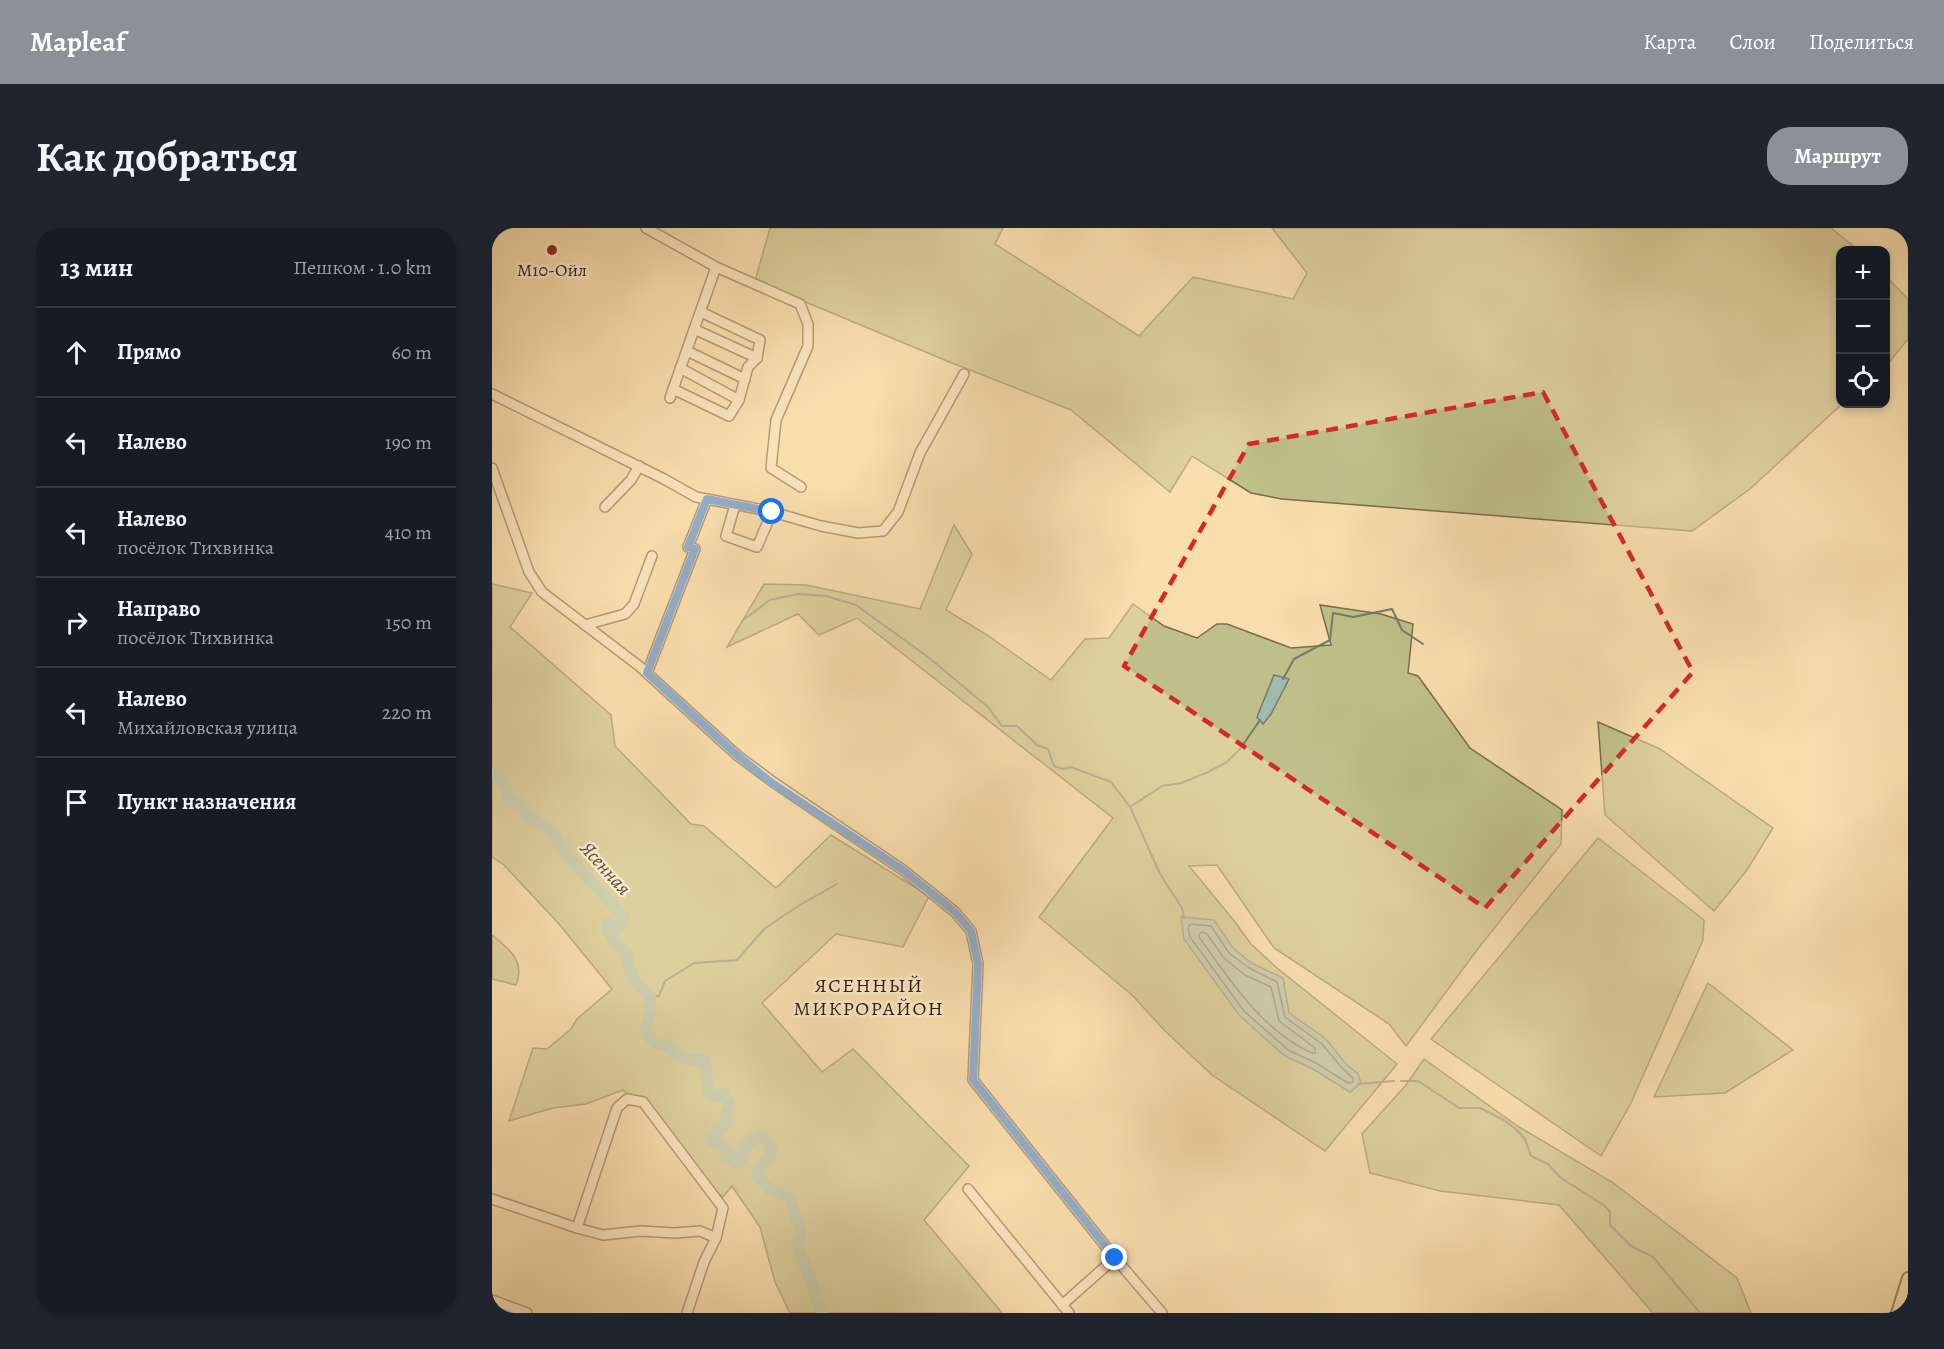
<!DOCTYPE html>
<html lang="ru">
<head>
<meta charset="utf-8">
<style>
  :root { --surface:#171b24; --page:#20242c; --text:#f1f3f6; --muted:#9ea1a6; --line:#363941; --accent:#8c9099 }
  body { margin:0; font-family:Alegreya,serif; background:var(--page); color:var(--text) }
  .controls { position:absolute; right:18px; top:18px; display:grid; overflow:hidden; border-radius:12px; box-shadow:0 3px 9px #0003 }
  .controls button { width:54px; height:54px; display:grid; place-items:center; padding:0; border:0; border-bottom:2px solid var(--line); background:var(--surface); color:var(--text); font:30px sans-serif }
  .stop { position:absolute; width:18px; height:18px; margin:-14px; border:4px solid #1a73e8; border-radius:50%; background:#fff }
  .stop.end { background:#1a73e8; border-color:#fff; box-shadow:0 2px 6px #0008 }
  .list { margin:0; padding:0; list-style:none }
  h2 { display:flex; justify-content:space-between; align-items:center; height:78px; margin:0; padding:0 24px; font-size:26px }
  h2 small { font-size:20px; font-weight:400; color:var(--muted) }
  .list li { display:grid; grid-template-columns:39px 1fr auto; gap:18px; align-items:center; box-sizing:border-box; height:90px; padding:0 24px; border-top:2px solid var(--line) }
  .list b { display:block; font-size:22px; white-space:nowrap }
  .list p { margin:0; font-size:20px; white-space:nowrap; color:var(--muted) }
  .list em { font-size:20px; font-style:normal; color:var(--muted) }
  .icon { flex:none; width:33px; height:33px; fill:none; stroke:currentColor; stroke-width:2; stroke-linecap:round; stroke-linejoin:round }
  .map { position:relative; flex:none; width:1416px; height:1085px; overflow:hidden; border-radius:24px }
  header { display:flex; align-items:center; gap:36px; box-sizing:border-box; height:84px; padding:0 30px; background:var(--accent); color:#fff }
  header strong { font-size:28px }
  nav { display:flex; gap:33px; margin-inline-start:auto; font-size:21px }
  .intro { display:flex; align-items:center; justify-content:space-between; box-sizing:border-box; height:144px; padding:0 36px }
  h1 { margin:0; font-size:42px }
  .button { padding:15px 27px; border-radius:24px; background:var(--accent); color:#fff; font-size:21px; font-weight:700 }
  main { display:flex; gap:36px; padding:0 36px }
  aside { flex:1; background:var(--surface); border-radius:24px; box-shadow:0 3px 9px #0003 }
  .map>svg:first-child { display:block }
  .green { fill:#bfc089; stroke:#7a6c4b; stroke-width:1.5 }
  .water { fill:#9ebbaf; stroke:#747a6e; stroke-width:1.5 }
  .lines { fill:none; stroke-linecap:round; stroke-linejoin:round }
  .shore { stroke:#6a6a5e; stroke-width:1.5 }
  .stream { stroke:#747a6e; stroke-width:2 }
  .river { stroke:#9ebbaf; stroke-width:12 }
  .minor-casing { stroke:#664a35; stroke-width:12 }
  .major-casing { stroke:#36190d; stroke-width:14 }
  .minor { stroke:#fae9ca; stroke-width:9 }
  .major { stroke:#f8ddad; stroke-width:10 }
  .route { stroke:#1a73e8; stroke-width:8 }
  .marked { fill:none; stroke:#d62828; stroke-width:4.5; stroke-dasharray:12 8; stroke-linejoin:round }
  .poi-dot { fill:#8f2418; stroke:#fae9ca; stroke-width:2 }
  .labels { text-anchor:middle; stroke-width:5; stroke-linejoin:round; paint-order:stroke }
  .poi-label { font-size:18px; fill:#36190d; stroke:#fae9ca }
  .water-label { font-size:20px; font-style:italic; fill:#554a3e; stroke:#fae9ca }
  .neighbourhood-label { font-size:20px; letter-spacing:1.5px; fill:#36190d; stroke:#fae9ca }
</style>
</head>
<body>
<header>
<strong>Mapleaf</strong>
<nav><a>Карта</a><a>Слои</a><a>Поделиться</a></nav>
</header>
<div class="intro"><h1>Как добраться</h1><a class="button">Маршрут</a></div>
<main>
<aside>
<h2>13 мин<small>Пешком · 1.0 km</small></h2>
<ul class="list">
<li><svg class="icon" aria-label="ahead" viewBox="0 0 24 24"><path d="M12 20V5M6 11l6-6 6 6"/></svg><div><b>Прямо</b></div><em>60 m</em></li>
<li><svg class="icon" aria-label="left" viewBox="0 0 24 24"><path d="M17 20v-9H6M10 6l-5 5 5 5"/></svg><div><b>Налево</b></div><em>190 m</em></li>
<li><svg class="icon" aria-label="left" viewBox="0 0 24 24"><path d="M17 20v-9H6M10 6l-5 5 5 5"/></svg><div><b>Налево</b><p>посёлок Тихвинка</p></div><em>410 m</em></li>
<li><svg class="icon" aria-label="right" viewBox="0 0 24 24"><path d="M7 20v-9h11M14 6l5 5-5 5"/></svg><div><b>Направо</b><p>посёлок Тихвинка</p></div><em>150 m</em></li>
<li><svg class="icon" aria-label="left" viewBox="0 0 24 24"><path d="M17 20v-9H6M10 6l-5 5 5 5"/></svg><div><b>Налево</b><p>Михайловская улица</p></div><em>220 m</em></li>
<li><svg class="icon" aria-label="arrive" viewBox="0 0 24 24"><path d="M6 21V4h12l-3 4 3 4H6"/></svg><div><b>Пункт назначения</b></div></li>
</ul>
</aside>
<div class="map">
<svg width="1416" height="1085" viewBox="0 0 1416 1085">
  <rect width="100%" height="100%" fill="#f8ddad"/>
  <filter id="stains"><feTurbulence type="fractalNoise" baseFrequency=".00333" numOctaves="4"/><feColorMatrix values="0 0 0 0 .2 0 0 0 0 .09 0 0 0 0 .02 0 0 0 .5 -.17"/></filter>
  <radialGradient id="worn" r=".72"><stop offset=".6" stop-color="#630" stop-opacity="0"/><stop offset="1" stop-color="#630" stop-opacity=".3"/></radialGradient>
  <g class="green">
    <path d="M278,0H511L503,16L647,108L701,49L801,71L815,45L780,0H1339L1366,22H1348L1350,176L1258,261L1200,303L790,271L759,265L700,228L678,264L579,182L455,133L263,53Z"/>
    <path d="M1394,48L1416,71V111L1394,138Z"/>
    <path d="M462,297L480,326L454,382L495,407L559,452L593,411L617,410L641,376L672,398L705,410L725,396H735L799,420L839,417L828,377L889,386L921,396L916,445L926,448L978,520L1070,582L1069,616L985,722L914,818L897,796L782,720L725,637L697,638L743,694L759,716L785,740L905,836L833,923L720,847L673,803L641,768L547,689L621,590L365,390L327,407L306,386L235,419L272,356L314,357L428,381Z"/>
    <path d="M0,356L40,365L18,399L119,487L123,518L199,596L212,598L284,660L339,607L437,668L411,719L344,706L270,775L330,844L361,821L477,938L432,992L510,1085H298L283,1054L268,999L240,958L231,969C215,957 204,939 191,923C173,901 152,880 131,862L94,876L61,880L17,893L41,820L55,821L79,801L85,791L120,761L67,696L12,637L0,629Z"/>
    <path d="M1106,494L1168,521L1281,600L1255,642L1222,683L1113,587Z"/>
    <path d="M1106,610L1212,692L1211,712L1138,877L1109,928L939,811Z"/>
    <path d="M0,707C16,720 34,733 24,757L0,751Z"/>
    <path d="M1216,755L1301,822L1233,865L1162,869Z"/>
    <path d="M932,831L1027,899L1120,954L1245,1050L1259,1085H1161L1067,977L948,963L878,945L870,906L914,857Z"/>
  </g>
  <g class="water">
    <path d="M782,447L797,451L779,486L771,496L765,489Z"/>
    <path d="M689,689L722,692L741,720L759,735L791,750L797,785L834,811L854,836L866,846L869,855L858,864L821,841L793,828L747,787L692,711Z"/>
  </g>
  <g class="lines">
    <g class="shore">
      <path d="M699,696L719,698L737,725L757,740L785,754L793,789L830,816L850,840L861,850V854L856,855L824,835L796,822L752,783L698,709L696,699Z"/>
      <path d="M710,704L715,706L732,730L753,747L779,759L787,793L823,820V825H820C769,802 739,753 707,709V706Z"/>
    </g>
    <g class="stream">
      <path d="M250,393L278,372L306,366L334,368L364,377L436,429L496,479L510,498H525L545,517L556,521L562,538L572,541L579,539L619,554L638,579L668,646L690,680L692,690"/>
      <path d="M791,451L802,431L838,412L841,385L861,389L900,381L910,402L931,416"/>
      <path d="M638,579L670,558L689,555L714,545L735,534L748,521L768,492"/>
      <path d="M158,768H167L173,753L202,735L245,732L272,701L306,678L345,656"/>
      <path d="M909,853H926L967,880H988L1012,892L1025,902L1033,911L1039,928L1056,936L1069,950L1113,978L1118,984V997L1139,1018L1161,1029L1208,1085"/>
      <path d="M866,856L902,853"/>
    </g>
    <path class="river" d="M0,545L7,546L18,572L30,577L36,589L57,601L77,629L132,689L125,702L115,696C118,710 122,716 134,723C138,746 140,753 158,768V788L153,803C157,811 165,818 175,817C179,821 184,829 189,830C197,832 206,830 213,834L216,863L223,869L232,865L238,876L234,886L235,895L230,900L226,901L225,908L219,910L221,914H226L235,922L234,929L243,932L244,935L248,933L256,915L269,907L277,915L280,924L265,946L277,961L297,968L309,1003L305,1015L330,1085"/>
    <defs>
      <g id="minor">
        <path d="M154,0L224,39L308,76L316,96V118L284,192L279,240L309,259"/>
        <path d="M202,101L265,130"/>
        <path d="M195,123L253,151"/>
        <path d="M188,140L247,172"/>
        <path d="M181,161L237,188L247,172L256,139L265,130L268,112L209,84"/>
        <path d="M0,166L172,251L204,269L277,283L329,298L366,305L391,303L406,284L428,225L472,146"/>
        <path d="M178,170L224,39"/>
        <path d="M0,240L37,344L50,364L147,438L246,528L281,554L411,642L463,684L479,703L486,736L481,852L623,1030L670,1085"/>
        <path d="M243,277L234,308L265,319L280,284"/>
        <path d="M113,279L139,252L147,238"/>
        <path d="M93,397L133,386L142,376L160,328"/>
        <path d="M155,445L203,321L196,319L215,271"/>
        <path d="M476,961L577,1085"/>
        <path d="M0,971L85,1000L111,1007L149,1003L183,1005L208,1003L224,1010"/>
        <path d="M85,1000L125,880L135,871L151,874L231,980L224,1010L212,1034L195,1085"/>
        <path d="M0,1072L35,1085"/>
        <path d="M570,1077L623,1030"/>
      </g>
      <path id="major" d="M1405,1085L1416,1050"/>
    </defs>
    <use href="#minor" class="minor-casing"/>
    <use href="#major" class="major-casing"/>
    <use href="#minor" class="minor"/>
    <use href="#major" class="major"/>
  </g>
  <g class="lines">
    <path class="route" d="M280,284L215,271L196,319L203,321L155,445L246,528L280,555L411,642L463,684L479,703L486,736L481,852L623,1030"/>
  </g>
  <path d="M0 0H1416V1085H0ZM1051,164L1201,444L993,680L632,438L757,216Z" fill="#f8ddad" fill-opacity=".55" fill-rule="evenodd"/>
  <path class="marked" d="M1051,164L1201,444L993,680L632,438L757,216Z"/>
  <circle class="poi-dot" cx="60" cy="22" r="6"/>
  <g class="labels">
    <g class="poi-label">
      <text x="60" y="48">М10-Ойл</text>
    </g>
    <g class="water-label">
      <text transform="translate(114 640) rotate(48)" y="7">Ясенная</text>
    </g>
    <g class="neighbourhood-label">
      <text x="377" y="764">ЯСЕННЫЙ<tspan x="377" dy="23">МИКРОРАЙОН</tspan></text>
    </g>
  </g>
  <rect width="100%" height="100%" filter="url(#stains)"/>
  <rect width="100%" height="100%" fill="url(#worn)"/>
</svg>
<div class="controls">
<button>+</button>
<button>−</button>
<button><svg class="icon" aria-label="locate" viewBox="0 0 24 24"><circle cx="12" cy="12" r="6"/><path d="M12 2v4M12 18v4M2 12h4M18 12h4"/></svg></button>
</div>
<div class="stop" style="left:280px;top:284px"></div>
<div class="stop end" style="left:623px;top:1030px"></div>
</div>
</main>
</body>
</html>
